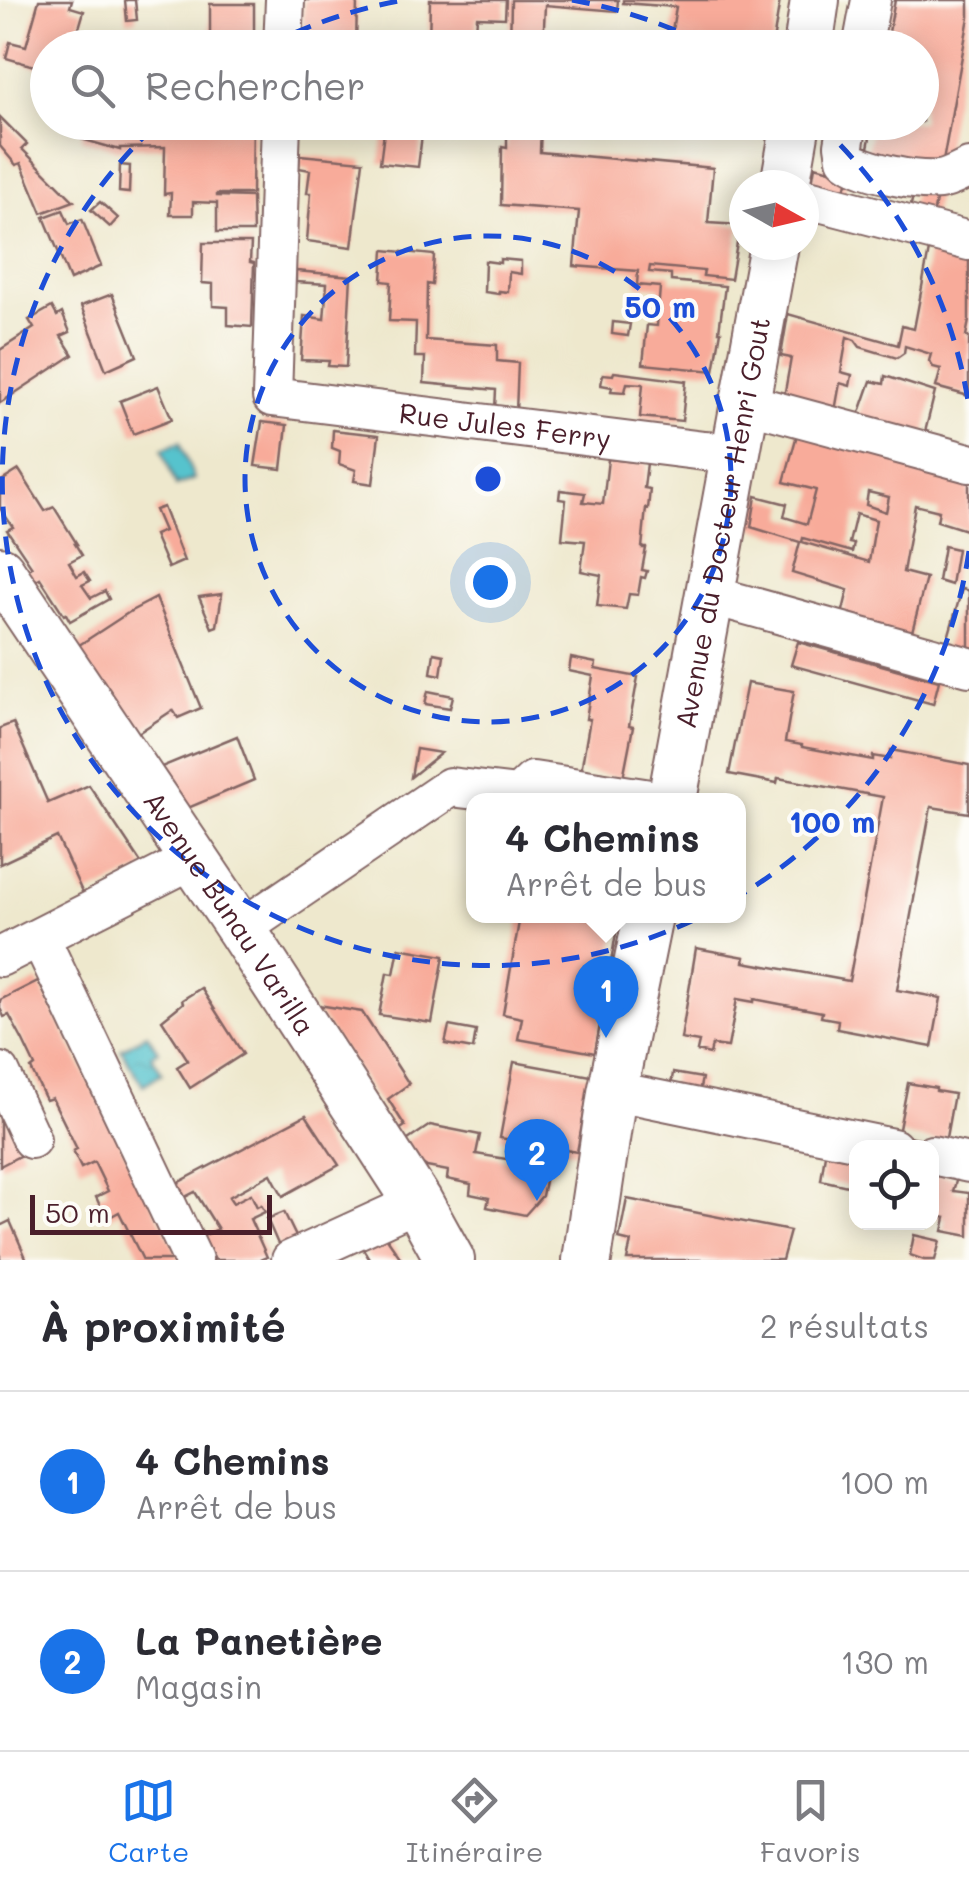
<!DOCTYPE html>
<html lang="fr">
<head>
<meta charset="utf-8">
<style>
  :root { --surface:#fff; --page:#f7f7f7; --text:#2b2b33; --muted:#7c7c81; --line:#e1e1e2; --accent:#1a73e8 }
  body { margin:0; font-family:Mali,sans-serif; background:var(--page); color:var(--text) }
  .controls { position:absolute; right:30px; bottom:30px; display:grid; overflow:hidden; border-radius:20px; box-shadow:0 5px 25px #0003 }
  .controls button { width:90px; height:90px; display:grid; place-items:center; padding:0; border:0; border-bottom:2px solid var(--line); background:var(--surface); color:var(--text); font:50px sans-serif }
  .compass { position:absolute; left:729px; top:170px; width:90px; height:90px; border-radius:50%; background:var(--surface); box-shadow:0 5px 25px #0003; rotate:98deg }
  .scale { position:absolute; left:30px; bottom:25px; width:242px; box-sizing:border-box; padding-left:10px; border:5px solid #4a1f2b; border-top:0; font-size:28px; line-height:35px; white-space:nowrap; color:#4a1f2b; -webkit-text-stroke:8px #fdfcf7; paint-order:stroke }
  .you { position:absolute; left:490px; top:582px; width:35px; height:35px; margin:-25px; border:8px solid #fff; border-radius:50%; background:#1a73e8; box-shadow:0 0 0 15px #1a73e833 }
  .badge { display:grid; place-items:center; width:65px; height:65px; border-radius:50%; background:var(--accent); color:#fff; font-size:32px; font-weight:700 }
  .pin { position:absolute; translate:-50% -82px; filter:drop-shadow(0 2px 5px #0008) }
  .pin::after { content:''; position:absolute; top:52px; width:35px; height:30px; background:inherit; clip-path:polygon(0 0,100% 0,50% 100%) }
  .popup { position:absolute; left:466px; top:793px; width:280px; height:130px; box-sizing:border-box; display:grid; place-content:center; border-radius:20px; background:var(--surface); filter:drop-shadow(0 2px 8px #0005); font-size:32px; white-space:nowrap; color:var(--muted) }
  .popup b { font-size:38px; color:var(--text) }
  .popup::after { content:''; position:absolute; left:50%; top:100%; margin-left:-20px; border:20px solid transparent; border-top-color:var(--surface) }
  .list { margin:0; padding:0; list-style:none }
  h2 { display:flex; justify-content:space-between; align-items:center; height:130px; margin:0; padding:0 40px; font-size:42px }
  h2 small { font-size:32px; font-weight:400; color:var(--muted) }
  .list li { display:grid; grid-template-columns:65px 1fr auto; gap:30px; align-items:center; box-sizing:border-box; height:180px; padding:0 40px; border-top:2px solid var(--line) }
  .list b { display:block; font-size:38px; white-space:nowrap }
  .list p { margin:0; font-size:32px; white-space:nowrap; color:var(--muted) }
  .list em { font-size:32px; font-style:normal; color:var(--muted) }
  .icon { flex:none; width:55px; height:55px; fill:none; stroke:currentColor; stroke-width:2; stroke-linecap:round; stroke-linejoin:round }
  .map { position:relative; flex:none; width:969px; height:1260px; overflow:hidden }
  .search { position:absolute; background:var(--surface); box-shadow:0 5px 25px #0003; left:30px; right:30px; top:30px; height:110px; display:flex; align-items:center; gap:25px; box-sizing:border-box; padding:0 35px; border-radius:55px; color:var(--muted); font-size:38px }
  .sheet { height:490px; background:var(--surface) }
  nav { display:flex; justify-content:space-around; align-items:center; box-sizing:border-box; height:140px; border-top:2px solid var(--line); background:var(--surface); font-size:28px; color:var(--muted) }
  nav a { display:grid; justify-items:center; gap:5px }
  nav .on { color:var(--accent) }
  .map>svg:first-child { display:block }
  .water { fill:url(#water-ripples); stroke:#50717c; stroke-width:2.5 }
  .building { fill:#f8ab9a; fill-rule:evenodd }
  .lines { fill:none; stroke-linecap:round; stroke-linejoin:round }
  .minor-casing { stroke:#836564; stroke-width:42 }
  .major-casing { stroke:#836564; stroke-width:52 }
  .minor { stroke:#fff; stroke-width:38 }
  .major { stroke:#fff; stroke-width:48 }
  .ring { fill:none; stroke:#1d4ed8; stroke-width:5; stroke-dasharray:18 12 }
  .labels { text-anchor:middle; stroke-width:8; stroke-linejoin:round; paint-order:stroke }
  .street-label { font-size:28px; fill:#4a1f2b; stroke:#fdfcf7 }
  .centre { fill:#1d4ed8; stroke:#fdfcf7; stroke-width:5 }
  .ring-label { font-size:30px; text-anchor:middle; font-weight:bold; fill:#1d4ed8; stroke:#fdfcf7; stroke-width:8; stroke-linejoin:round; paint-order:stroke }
</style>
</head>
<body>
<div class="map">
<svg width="969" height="1260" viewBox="0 0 969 1260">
  <defs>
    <pattern id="water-ripples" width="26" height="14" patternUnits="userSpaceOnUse" patternTransform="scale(2.5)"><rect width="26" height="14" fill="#56c3cd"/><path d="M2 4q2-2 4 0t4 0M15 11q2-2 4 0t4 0" fill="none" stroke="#4ca7b0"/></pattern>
  </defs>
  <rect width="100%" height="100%" fill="#fdfcf7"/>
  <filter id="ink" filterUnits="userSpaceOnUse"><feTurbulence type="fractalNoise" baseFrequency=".01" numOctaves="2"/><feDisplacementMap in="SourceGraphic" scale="20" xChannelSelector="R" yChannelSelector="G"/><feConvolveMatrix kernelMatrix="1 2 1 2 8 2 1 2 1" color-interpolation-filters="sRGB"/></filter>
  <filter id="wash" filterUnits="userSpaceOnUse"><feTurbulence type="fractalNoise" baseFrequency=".0048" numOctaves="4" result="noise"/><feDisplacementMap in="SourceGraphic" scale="40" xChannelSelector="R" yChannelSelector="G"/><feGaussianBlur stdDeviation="2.25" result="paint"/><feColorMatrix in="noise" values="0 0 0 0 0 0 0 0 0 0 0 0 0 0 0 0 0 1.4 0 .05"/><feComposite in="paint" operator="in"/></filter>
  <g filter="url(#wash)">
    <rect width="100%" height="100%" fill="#eee8cd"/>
    <g class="water">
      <path d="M180,442L194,479L176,486L162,449Z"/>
      <path d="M147,1034L158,1051L151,1055L162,1073L143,1085L121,1050Z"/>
    </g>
    <g id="blocks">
      <g class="building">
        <path d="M39,0H72L70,7L84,11L76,38L90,42L89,48H48V70L6,58L10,42L26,46Z"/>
        <path d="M125,0H135L137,20L127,21Z"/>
        <path d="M304,0H357L356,48H303Z"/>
        <path d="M430,0H506L505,18L477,17L475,48H429Z"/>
        <path d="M511,0H618L617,11L545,5L543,48H510Z"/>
        <path d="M623,0H780L772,48H669L676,7L623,3Z"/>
        <path d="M895,0H969V17L942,167L867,153L873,122H922V48H886Z"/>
        <path d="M210,4H254V48L210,47Z"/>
        <path d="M0,117L27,144L22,149L74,201L42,213L21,163L16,165L0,146Z"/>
        <path d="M86,122H253L252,194H217V196L252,197L253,232H217V203L193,202V215H170L171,193L164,194L165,147L120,148V150L81,139Z"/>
        <path d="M318,122H363L362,129L317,125Z"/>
        <path d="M507,122H541L540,152L713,168L708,223L740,225L731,279L703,276L704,271L650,266L649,272L671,274V281L725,286L719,331H721L714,371L643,364L647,325L657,326L660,287L637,285L638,271L574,266L579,211L501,205L502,147L507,148Z"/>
        <path d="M726,122H758L756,134L725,131Z"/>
        <path d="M384,132L422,135L418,167L380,163Z"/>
        <path d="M300,155L363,161L352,247L307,241L311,193H307L310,170L299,168Z"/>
        <path d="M120,165L130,166L129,193L119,192Z"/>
        <path d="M815,166L849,175L843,197L811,189Z"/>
        <path d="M914,190L937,195L932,221L909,215Z"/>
        <path d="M100,202L118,218L110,227L91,210Z"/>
        <path d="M63,210L69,224L82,219L101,266L70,280L44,217Z"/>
        <path d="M203,243H251L250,262L254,263L252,327L228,325V307L213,306V284L202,283Z"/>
        <path d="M384,250L434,255L432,285L427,284L426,340L497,345V361L518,363L516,412L495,409L496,390L424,383L425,357H415L416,322L389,321L391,282L382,281Z"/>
        <path d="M929,250L969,260V321L966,336L969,337V396L936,387L941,369L933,367L929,361L931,354L905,346L904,353L897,358L860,347L855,340L847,337L841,372L852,375L850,386L840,383L835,411L784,397L791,358L781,356L788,314L898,345L902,326L914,329Z"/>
        <path d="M500,259L521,261V274L509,272L508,292L499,291V294L484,292L485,261L500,263Z"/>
        <path d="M296,271L351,276L346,367L328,366L329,361L301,360L304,316L324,319L327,284L296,282Z"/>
        <path d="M112,294L137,356L106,370L81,306Z"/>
        <path d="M52,307L57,316L62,313L70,332L61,336L73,355L0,403V350L34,328L29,320Z"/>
        <path d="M613,322L630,324L628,336L612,334Z"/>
        <path d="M614,372L686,381L682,421L640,417L643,384L627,383L625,392L611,391L612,387L601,385L603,374L613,375Z"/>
        <path d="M885,376L935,392L924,436L858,418L871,381L884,384Z"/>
        <path d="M158,386L172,419L133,434L120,401Z"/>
        <path d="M262,422L287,425L282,469L255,466Z"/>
        <path d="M333,430L379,435L373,484L354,481L356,470L339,464L340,451L332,448Z"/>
        <path d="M798,431L969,478V531L937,521L939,511L915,505L903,572L926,578L909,643L842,615L848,590L792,573L800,542L751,527L756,496L787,504L784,517L807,524L816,490L784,482ZM868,492L889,497L886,512L866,505ZM856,514L876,520L869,562L802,542L803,538L852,552L854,544L849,543Z"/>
        <path d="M608,459L647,463L644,488L650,489L648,509L646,508L642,548H646L642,570L647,571L645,578L641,577L638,595L629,594L626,609L597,606L601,575L581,571L585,541L562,539L566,500L559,499L560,490L585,493L583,502L603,504Z"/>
        <path d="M19,470L45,511L54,507L77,544H75L82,555L69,562L77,576L84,572L90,581L82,585L91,598L105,591L109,599L70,621L66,614L64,615L40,578L29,584L22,573L32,567L7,530L13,527L0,508V482Z"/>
        <path d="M163,507L184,561L168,568L154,535L164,531L155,510Z"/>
        <path d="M944,546L957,549L951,585L938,581Z"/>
        <path d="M962,589L969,591V659L944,652Z"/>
        <path d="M222,594L217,626L212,628L199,597Z"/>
        <path d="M156,598L201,708L178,718L173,710L132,737L73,649L131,611Z"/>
        <path d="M798,642L939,681L933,704L791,665Z"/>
        <path d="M434,653L444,655L441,675L431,673Z"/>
        <path d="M571,658L596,663L595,669L638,677L629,726L633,727L623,778L581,771L590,719H586L593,676L569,671Z"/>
        <path d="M747,683L794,691L785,742L802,745V747L873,760V756L890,759L891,750L969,765V813L931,807L897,990L941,998L932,1047L837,1029L838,1020L821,1017L822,1012L754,999V1002L737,999L728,1047L712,1045L710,1054L697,1051L699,1042L681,1039L696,948L745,957L744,962L849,981L883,797L778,778L777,783L729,774Z"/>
        <path d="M428,691L453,696L450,708L425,704Z"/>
        <path d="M13,723L48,803L89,785L145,869L84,896L57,837L0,864V728Z"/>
        <path d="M237,736L254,780L181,811L154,770Z"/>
        <path d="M416,749L441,753L411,777Z"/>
        <path d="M520,916H619L595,1053L518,1039L522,1018L503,1014Z"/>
        <path d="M399,948L444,956L432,1023L379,1015L387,973L394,974Z"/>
        <path d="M38,981L112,1127L181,1260H143L119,1212L106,1219L96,1197L108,1191L94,1162L81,1168L73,1151L77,1149L52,1098L46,1100L31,1069L35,1066L23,1041L9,1015L4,1017L0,1008V1000Z"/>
        <path d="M201,988L243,1054L190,1088L177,1067L188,1060L162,1020L183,1003L182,1000Z"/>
        <path d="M312,1004L362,1012L409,1084L388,1099L405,1126L398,1131Z"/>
        <path d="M449,1026L476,1031L473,1049L445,1044Z"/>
        <path d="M514,1062L591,1076L577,1152L500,1138Z"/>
        <path d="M673,1073L702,1078L698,1097L670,1092Z"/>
        <path d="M908,1083L936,1088V1091L954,1094L945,1143L898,1134Z"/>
        <path d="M0,1108L23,1154L0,1166Z"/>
        <path d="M306,1115L339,1165L283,1196L271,1174L229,1197L233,1203L251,1194L257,1207L261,1205L265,1212L250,1219L267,1257L260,1260H215L203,1236L218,1229L195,1192L177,1201L170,1187Z"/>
        <path d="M430,1125L480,1135L476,1154L548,1166L542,1196L525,1215L487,1207L489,1198L470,1194L471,1184L447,1179L448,1171L427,1167L418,1161L405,1142Z"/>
        <path d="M825,1154L856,1160V1188L821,1180Z"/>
        <path d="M932,1174L957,1178L953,1191L969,1193V1236L943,1231L946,1218L932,1215Z"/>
        <path d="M627,1199L668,1207L790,1231L782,1260H627L631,1242L619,1239Z"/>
        <path d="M284,1212L299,1243L281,1251L267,1219Z"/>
        <path d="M10,1221L27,1260H0V1226Z"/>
        <path d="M914,1235L940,1241L935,1260H924L910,1255Z"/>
        <path d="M386,1237L402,1260H370L362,1247Z"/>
      </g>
    </g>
  </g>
  <g filter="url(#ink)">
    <use href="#blocks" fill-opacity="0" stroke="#836564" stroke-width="2.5"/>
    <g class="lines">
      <defs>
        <g id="minor">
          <path d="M283,48L285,0"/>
          <path d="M862,48L871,0"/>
          <path id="s1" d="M281,122L272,397L704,451L737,453"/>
          <path d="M848,122L844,145L846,158C861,172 917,182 939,180C949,179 960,172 969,168"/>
          <path d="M804,198L969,241"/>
          <path d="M746,403L969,463"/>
          <path d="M710,595L969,667"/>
          <path d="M241,929L450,787L518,795L533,781L657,800"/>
          <path d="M40,938L193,1260"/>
          <path d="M0,957L195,858"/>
          <path d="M0,1072L31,1139"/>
          <path d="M612,1093L635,1095L893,1148"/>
          <path d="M932,1155L969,1163"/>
          <path d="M291,1260L418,1202"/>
        </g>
        <g id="major">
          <path d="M808,48L815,0"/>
          <path d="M785,185L796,122"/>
          <path id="s2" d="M0,571L241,929L418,1202L450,1260"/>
          <path id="s3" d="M672,800L774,245"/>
          <path d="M587,1260L612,1093L648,916"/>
        </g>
      </defs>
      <use href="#minor" class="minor-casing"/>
      <use href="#major" class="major-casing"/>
      <use href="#minor" class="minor"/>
      <use href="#major" class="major"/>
    </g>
  </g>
  <g class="ring">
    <circle cx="488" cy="479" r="243"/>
    <path d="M969 551A486 486 0 1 1 157 124M267 46A486 486 0 0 1 404 0M572 0A486 486 0 0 1 709 46M819 124A486 486 0 0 1 969 407"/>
  </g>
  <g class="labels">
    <g class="street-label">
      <text dy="10" stroke="none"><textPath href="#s1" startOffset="510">Rue Jules Ferry</textPath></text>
      <text dy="10" stroke="none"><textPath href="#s3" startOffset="282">Avenue du Docteur Henri Gout</textPath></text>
      <text dy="10" stroke="none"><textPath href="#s2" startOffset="412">Avenue Bunau Varilla</textPath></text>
    </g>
  </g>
  <circle cx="488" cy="479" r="15" class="centre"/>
  <g class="ring-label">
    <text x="660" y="318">50 m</text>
    <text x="832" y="833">100 m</text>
  </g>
</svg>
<div class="controls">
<button><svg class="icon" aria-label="locate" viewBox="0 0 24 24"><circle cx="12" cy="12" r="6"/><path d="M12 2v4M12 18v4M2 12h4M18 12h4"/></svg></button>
</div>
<svg class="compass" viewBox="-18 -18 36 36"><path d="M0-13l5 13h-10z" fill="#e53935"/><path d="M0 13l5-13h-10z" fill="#7c7c81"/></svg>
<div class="scale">50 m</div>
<div class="you"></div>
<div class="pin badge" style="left:606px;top:1038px">1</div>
<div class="popup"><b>4 Chemins</b>Arrêt de bus</div>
<div class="pin badge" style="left:537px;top:1201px">2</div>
<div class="search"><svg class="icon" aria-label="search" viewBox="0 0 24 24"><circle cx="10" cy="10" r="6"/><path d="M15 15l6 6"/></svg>Rechercher</div>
</div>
<section class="sheet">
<h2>À proximité<small>2 résultats</small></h2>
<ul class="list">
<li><span class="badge">1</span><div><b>4 Chemins</b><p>Arrêt de bus</p></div><em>100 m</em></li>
<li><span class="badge">2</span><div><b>La Panetière</b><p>Magasin</p></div><em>130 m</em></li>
</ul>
</section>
<nav>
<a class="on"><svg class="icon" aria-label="map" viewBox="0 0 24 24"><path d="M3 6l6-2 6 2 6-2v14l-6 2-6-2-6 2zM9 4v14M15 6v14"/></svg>Carte</a>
<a><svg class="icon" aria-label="directions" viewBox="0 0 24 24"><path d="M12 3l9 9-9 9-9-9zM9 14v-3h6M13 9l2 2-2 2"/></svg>Itinéraire</a>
<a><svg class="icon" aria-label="saved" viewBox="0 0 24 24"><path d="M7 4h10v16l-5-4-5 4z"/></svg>Favoris</a>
</nav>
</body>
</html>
